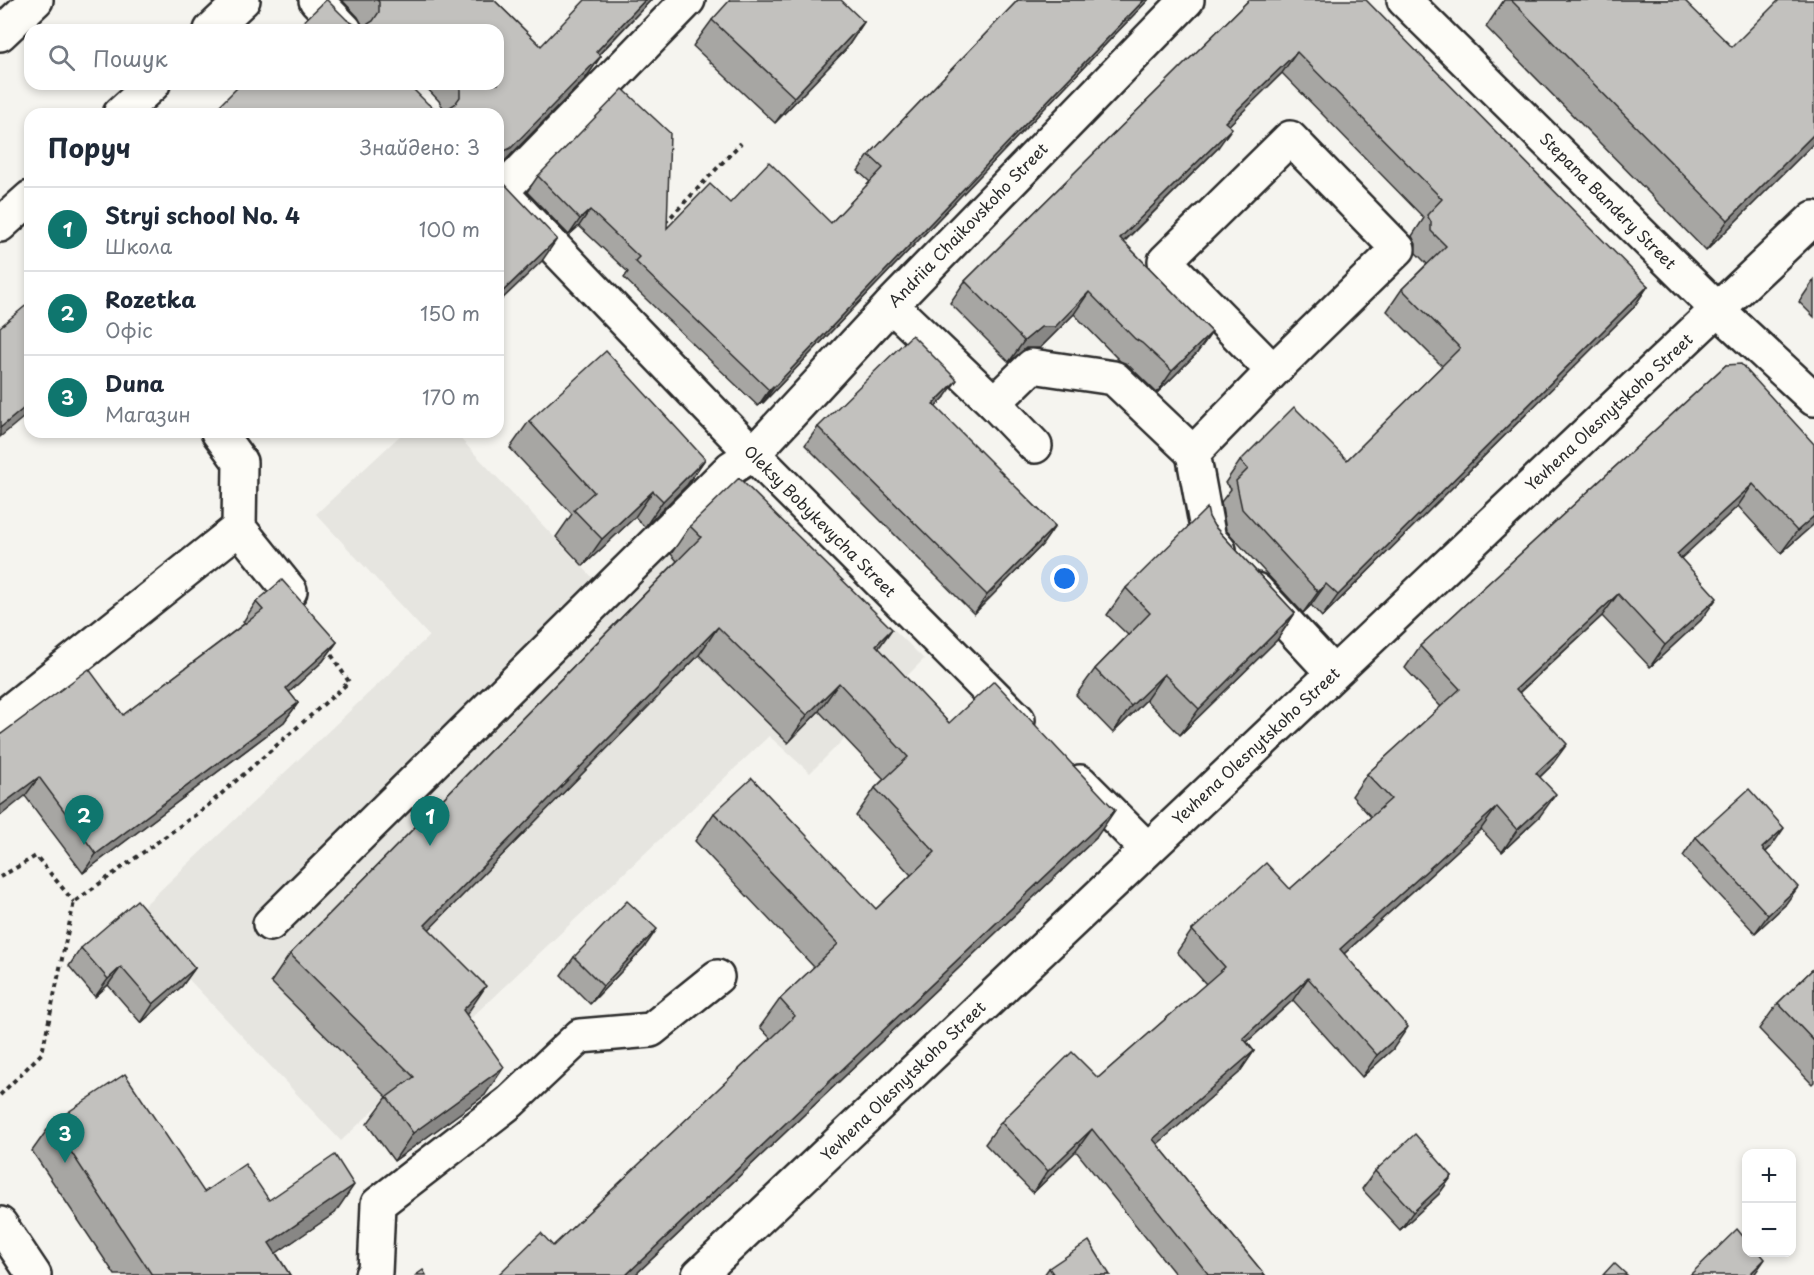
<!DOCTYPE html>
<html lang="uk">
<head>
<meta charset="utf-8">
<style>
  :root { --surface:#fff; --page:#f6f6f7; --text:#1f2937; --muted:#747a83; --line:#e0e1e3; --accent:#0f766e }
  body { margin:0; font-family:"Playpen Sans",sans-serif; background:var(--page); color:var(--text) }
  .controls { position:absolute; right:18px; bottom:18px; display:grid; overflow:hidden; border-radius:12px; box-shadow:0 3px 9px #0003 }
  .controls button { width:54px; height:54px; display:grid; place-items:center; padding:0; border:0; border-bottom:2px solid var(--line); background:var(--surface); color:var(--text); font:30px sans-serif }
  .you { position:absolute; left:1065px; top:579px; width:21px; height:21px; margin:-15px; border:4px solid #fff; border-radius:50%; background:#1a73e8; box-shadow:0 0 0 9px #1a73e833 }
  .badge { display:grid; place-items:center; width:39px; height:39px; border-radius:50%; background:var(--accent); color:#fff; font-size:20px; font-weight:700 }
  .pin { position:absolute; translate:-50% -50px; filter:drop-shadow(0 2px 3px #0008) }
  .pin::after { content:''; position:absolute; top:32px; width:21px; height:18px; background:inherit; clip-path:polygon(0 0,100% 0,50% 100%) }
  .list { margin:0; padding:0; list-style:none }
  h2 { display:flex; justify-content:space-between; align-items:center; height:78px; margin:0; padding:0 24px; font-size:26px }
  h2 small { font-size:20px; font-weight:400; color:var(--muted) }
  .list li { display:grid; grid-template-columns:39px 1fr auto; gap:18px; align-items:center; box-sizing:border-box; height:84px; padding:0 24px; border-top:2px solid var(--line) }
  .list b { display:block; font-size:22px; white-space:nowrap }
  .list p { margin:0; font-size:20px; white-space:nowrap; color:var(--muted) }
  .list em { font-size:20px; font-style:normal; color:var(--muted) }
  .icon { flex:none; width:33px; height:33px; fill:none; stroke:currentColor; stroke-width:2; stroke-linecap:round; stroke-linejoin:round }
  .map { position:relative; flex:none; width:1814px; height:1275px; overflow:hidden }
  .search { position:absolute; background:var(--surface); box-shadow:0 3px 9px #0003; left:24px; top:24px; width:480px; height:66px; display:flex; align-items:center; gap:15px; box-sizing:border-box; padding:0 21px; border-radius:18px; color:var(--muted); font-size:22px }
  .panel { position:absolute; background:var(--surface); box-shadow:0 3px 9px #0003; left:24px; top:108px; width:480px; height:330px; border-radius:18px }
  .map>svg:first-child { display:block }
  .built { fill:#e6e5e0 }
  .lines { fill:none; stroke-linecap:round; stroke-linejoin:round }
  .minor-casing { stroke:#2b2b2b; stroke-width:38 }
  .major-casing { stroke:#2b2b2b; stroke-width:38 }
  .path { stroke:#2b2b2b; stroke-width:4; stroke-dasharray:4.5 4.5; stroke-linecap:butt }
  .minor { stroke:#fdfcf7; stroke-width:33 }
  .major { stroke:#fdfcf7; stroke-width:33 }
  .wall { fill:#a7a6a3; stroke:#2b2b2b; stroke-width:1.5 }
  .shaded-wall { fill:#888785; stroke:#2b2b2b; stroke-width:1.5 }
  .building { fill:#c2c1be; stroke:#2b2b2b; stroke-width:1.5 }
  .labels { text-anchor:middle; stroke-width:6; stroke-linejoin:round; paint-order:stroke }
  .street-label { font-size:16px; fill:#2b2b2b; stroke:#fdfcf7 }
</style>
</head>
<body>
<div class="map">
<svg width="1814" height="1275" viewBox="0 0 1814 1275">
  <rect width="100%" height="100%" fill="#f5f4ef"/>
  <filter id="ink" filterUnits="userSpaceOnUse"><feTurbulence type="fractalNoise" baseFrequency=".0167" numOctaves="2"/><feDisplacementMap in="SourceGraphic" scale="12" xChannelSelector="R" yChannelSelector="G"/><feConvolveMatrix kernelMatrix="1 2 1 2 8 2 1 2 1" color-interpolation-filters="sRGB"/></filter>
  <g filter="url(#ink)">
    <path class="built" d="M404,432H454L594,579L721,458L924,659L810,773L769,736L341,1141L131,918L429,636L316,514Z"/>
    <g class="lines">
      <defs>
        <g id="minor">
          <path d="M316,0L345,30"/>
          <path d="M1404,0L1717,309L1814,399"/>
          <path d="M211,30L243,0"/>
          <path d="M0,34L36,0"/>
          <path d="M120,114L153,84"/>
          <path d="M498,189L753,454L1018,720"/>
          <path d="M501,192L688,0"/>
          <path d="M0,225L30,198"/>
          <path d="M891,305L994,403L1035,446"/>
          <path d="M994,403L1032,366L1114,378L1193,453"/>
          <path d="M218,432L240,462L239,528L290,591"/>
          <path d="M1219,550L1209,539L1193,453L1273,371L1165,261L1290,138L1398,249L1273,371"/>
          <path d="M1256,590L1333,673"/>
          <path d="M0,719L239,528"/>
          <path d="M1080,782L1147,849"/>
          <path d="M270,924L731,468L753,454L891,305L1187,0"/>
          <path d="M372,1275L375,1273L378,1204L510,1102L580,1036L651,1030L717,977"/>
          <path d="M699,1275L1814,218"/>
        </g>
        <path id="major" d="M0,1224L34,1275"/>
      </defs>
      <use href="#minor" class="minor-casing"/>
      <use href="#major" class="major-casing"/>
      <g class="path">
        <path d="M665,223L741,143"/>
        <path d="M0,877L36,856L74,902"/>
        <path d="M0,1095L42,1053L74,902L205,808L349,682L327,648"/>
      </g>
      <use href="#minor" class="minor"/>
      <use href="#major" class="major"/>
    </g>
    <g class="wall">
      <path d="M342,0H494L541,46L651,0L599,55L601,56L585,79L498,168V114H211L428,104L437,110L444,109L439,101L423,84H498V30H295L347,20L355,25L363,26L358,17Z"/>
      <path d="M1018,0H1148L763,403L762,402L758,406L624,278L628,272L579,226L569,235L527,192L538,176L667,228L730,203L831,223L870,182L858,171L869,155Z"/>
      <path d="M1249,0L1648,286L1633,308L1322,617L1311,605L1303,613L1226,530L1221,502L1231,489L1225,483L1240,461L1347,460L1442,366L1387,311L1402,289L1427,264L1416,253V244L1412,236L1424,218L1282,73L1229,125L1217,149L1124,242L1212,332L1197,353L1157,393L1127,364L1120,361L1074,314L1040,348H1026L1009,362L950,303L965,281Z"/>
      <path d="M1504,0H1684L1814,143L1706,251L1486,27Z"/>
      <path d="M712,20L864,22L846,49L775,123L693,46Z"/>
      <path d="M1814,280V317L1799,302Z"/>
      <path d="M1726,365L1814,524L1781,553L1738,506L1681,558L1701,620L1650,667L1602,616L1519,693L1551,766L1540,777V816L1502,852L1481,829L1344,954L1393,1049L1362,1077L1293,1000L1247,1042L1254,1051L1239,1073L1157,1144L1265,1275H1176L1076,1151L1033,1193L985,1144L1001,1122L1098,1078L1206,984L1177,952L1192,930L1290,889L1371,817L1352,796L1367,774L1441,707L1405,668L1420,646Z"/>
      <path d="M944,398L935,407L1055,526L1042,545L974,614L805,445L818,427Z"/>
      <path d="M529,421L705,459L687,485L645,527L635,517L583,566L556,537L572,514L510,448Z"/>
      <path d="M1209,517L1214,526L1295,613L1277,640L1180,735L1146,700L1113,733L1076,695L1095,669L1128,635L1107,615L1126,588Z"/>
      <path d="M690,526L878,648L949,723L1096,838L635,1275H498L553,1246L771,1039L760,1027L780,999L814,967L695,841L714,813L876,909L911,875L856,816L875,788L884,779L819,711L788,743L699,655L429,929L466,1015L485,1095L394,1161L367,1124L387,1097L271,982L290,954L677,561L671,554Z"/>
      <path d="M256,602L337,642L323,661L289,692L298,703L284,722L83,873L25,796L0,735L123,715L245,623L243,622Z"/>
      <path d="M1696,837L1771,847L1766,852L1785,905L1755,933L1683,856Z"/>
      <path d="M81,948L195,968L182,986L141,1023L108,985L95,997L69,966Z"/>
      <path d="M644,948L590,1004L561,975L574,957Z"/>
      <path d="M1814,968V1082L1812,1084L1759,1029L1778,1003Z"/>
      <path d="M52,1123L204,1192L269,1200L335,1213L276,1253L290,1275H115L32,1151Z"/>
      <path d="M1375,1171L1452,1176L1439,1194L1400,1230L1362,1189Z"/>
      <path d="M1049,1268L1110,1275H1044Z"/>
    </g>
    <g class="shaded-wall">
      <path d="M645,0H651L580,74L596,52Z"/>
      <path d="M1144,0H1148L763,403L774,387Z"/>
      <path d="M864,22L846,49L775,123L794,97Z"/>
      <path d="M1297,52L1282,73L1210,144L1225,122Z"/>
      <path d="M601,56L585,79L498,168V157L500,153Z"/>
      <path d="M1232,128L1217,149L1105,260L1120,238Z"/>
      <path d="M1814,134V143L1706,251L1728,220Z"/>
      <path d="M590,210L579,226L569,235L580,219Z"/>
      <path d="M557,239L542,261L498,303V296Z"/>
      <path d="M1648,286L1633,308L1322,617L1338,595Z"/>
      <path d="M1089,292L1074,314L1040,348H1026L1009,362L1024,341L1041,327Z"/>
      <path d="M1212,332L1197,353L1157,393L1172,371Z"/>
      <path d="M957,380L944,398L920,423L933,404Z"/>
      <path d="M773,386L762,402L758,406L769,390Z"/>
      <path d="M30,403V412L0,437V428Z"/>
      <path d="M705,459L687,485L645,527L663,501Z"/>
      <path d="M1753,484L1738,506L1662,576L1677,554Z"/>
      <path d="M653,491L635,517L583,566L602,539Z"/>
      <path d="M1814,516V524L1781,553L1797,531Z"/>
      <path d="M1055,526L1042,545L974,614L987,595Z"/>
      <path d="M1326,584L1311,605L1303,613L1318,592Z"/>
      <path d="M1618,594L1602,616L1500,710L1516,689Z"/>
      <path d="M1717,598L1701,620L1650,667L1665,645Z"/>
      <path d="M1295,613L1277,640L1180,735L1199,709Z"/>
      <path d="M718,627L699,655L406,953L425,925Z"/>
      <path d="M892,629L873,656L876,645Z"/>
      <path d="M337,642L323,661L273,707L286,688Z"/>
      <path d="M1164,674L1146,700L1113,733L1131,706Z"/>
      <path d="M839,683L819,711L788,743L807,715Z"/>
      <path d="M298,703L284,722L83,873L96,854Z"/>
      <path d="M1567,744L1551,766L1521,795L1536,773Z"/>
      <path d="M39,777L25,796L0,816V806Z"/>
      <path d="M1556,794L1540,816L1502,852L1517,830Z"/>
      <path d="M1497,807L1481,829L1325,971L1340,949Z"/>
      <path d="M1115,810L1096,838L635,1275H626Z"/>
      <path d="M1784,828L1771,847L1750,866L1762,848Z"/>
      <path d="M1798,887L1785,905L1755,933L1768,915Z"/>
      <path d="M657,929L644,948L590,1004L603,986Z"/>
      <path d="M121,967L108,985L95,997L108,979Z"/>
      <path d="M195,968L182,986L141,1023L153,1004Z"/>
      <path d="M1308,978L1293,1000L1227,1060L1243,1038Z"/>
      <path d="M486,986L467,1014L443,1038L463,1010Z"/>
      <path d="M1408,1027L1393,1049L1362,1077L1377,1055Z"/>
      <path d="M1254,1051L1239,1073L1138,1161L1153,1139Z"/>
      <path d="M504,1067L485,1095L394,1161L413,1133Z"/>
      <path d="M1092,1129L1076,1151L1033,1193L1048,1171Z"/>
      <path d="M1452,1176L1439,1194L1400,1230L1413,1212Z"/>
      <path d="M354,1185L335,1213L250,1271L269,1243Z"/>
      <path d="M1765,1259L1754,1275H1749Z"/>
    </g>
    <g class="building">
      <path d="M326,0H327L347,20L355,25L365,26L373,21L379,12V2L377,0H494L541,46L585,0H645L596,52L601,56L511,148L500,153L498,157V114H211L241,84H408L428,104L437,110L447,109L455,104L460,97V86L458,84H498V30H295Z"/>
      <path d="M730,0H841L864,22L794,97L712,20Z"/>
      <path d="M1018,0H1144L774,387L773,386L769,390L635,261L639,257L590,210L580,219L538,176L623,89L670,133L667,228L710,184L730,203L769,162L831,223L883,168L869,155Z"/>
      <path d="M1249,0H1366L1648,286L1338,595L1326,584L1318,592L1242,509L1236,481L1248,469L1240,461L1294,407L1347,460L1460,348L1402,289L1446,246L1431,231V222L1427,215L1442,199L1297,52L1225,122L1232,128L1120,238L1212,332L1172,371L1142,343L1135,339L1089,292L1055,327H1041L1024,341L965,281Z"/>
      <path d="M1511,0H1684L1732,47L1779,0H1814V134L1728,220Z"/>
      <path d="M498,175L500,179L557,239L498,296Z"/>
      <path d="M30,302V403L0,428V327Z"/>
      <path d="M912,335L957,380L933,404L1055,526L987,595L818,427Z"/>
      <path d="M606,351L705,459L663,501L653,491L602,539L574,510L594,492L529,421Z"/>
      <path d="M1741,364L1814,444V516L1797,531L1753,484L1677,554L1717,598L1665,645L1618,594L1516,689L1567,744L1536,773L1556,794L1517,830L1497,807L1340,949L1408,1027L1377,1055L1308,978L1243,1038L1254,1051L1153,1139L1265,1275H1209L1092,1129L1048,1171L1001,1122L1072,1052L1098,1078L1225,967L1192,930L1266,863L1290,889L1391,799L1367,774L1460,689L1420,646L1726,365Z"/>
      <path d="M739,478L892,629L876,645L949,723L994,681L1115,810L626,1275H498L541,1233L553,1246L795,1016L780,999L838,944L714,813L752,778L876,909L935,852L875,788L908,757L839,683L807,715L718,627L425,925L486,986L463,1010L504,1067L413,1133L387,1097L414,1077L290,954L701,537L690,526Z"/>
      <path d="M1207,508L1209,517L1214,526L1295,613L1199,709L1164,674L1131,706L1095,669L1150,613L1126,588Z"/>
      <path d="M282,580L337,642L286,688L298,703L96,854L39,777L0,806V735L89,669L123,715L263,610L256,602Z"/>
      <path d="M1749,789L1784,828L1762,848L1798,887L1768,915L1696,837Z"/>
      <path d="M137,900L195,968L153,1004L121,967L108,979L81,948Z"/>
      <path d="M627,901L657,929L603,986L574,957Z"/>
      <path d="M1814,968V1041L1778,1003Z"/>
      <path d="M125,1074L204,1192L245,1164L269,1200L335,1155L354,1185L269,1243L290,1275H152L52,1123Z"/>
      <path d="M1415,1134L1452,1176L1413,1212L1375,1171Z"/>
      <path d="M1737,1229L1746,1240V1252H1759L1765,1259L1749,1275H1690Z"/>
      <path d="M1089,1241L1110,1275H1054L1049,1268Z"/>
      <path d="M1614,1263L1627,1275H1603Z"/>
      <path d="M423,1270L426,1275H416Z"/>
    </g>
  </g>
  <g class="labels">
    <g class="street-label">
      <text transform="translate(1608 201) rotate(45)" y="6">Stepana Bandery Street</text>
      <text transform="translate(968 225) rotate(-46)" y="6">Andriia Chaikovskoho Street</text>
      <text transform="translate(1609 412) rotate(-43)" y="6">Yevhena Olesnytskoho Street</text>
      <text transform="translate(820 521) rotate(45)" y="6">Oleksy Bobykevycha Street</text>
      <text transform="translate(1256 746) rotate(-43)" y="6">Yevhena Olesnytskoho Street</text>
      <text transform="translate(903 1081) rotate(-44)" y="6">Yevhena Olesnytskoho Street</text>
    </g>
  </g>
</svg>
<div class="controls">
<button>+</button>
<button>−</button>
</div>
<div class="you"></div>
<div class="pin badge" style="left:430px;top:846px">1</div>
<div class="pin badge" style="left:84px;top:845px">2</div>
<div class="pin badge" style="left:65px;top:1163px">3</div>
<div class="search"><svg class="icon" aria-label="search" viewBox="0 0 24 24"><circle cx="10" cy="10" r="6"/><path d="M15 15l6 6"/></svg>Пошук</div>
<section class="panel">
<h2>Поруч<small>Знайдено: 3</small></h2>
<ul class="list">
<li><span class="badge">1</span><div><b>Stryi school No. 4</b><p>Школа</p></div><em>100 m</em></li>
<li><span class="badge">2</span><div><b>Rozetka</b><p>Офіс</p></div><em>150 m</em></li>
<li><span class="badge">3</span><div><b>Duna</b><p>Магазин</p></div><em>170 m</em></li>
</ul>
</section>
</div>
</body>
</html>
